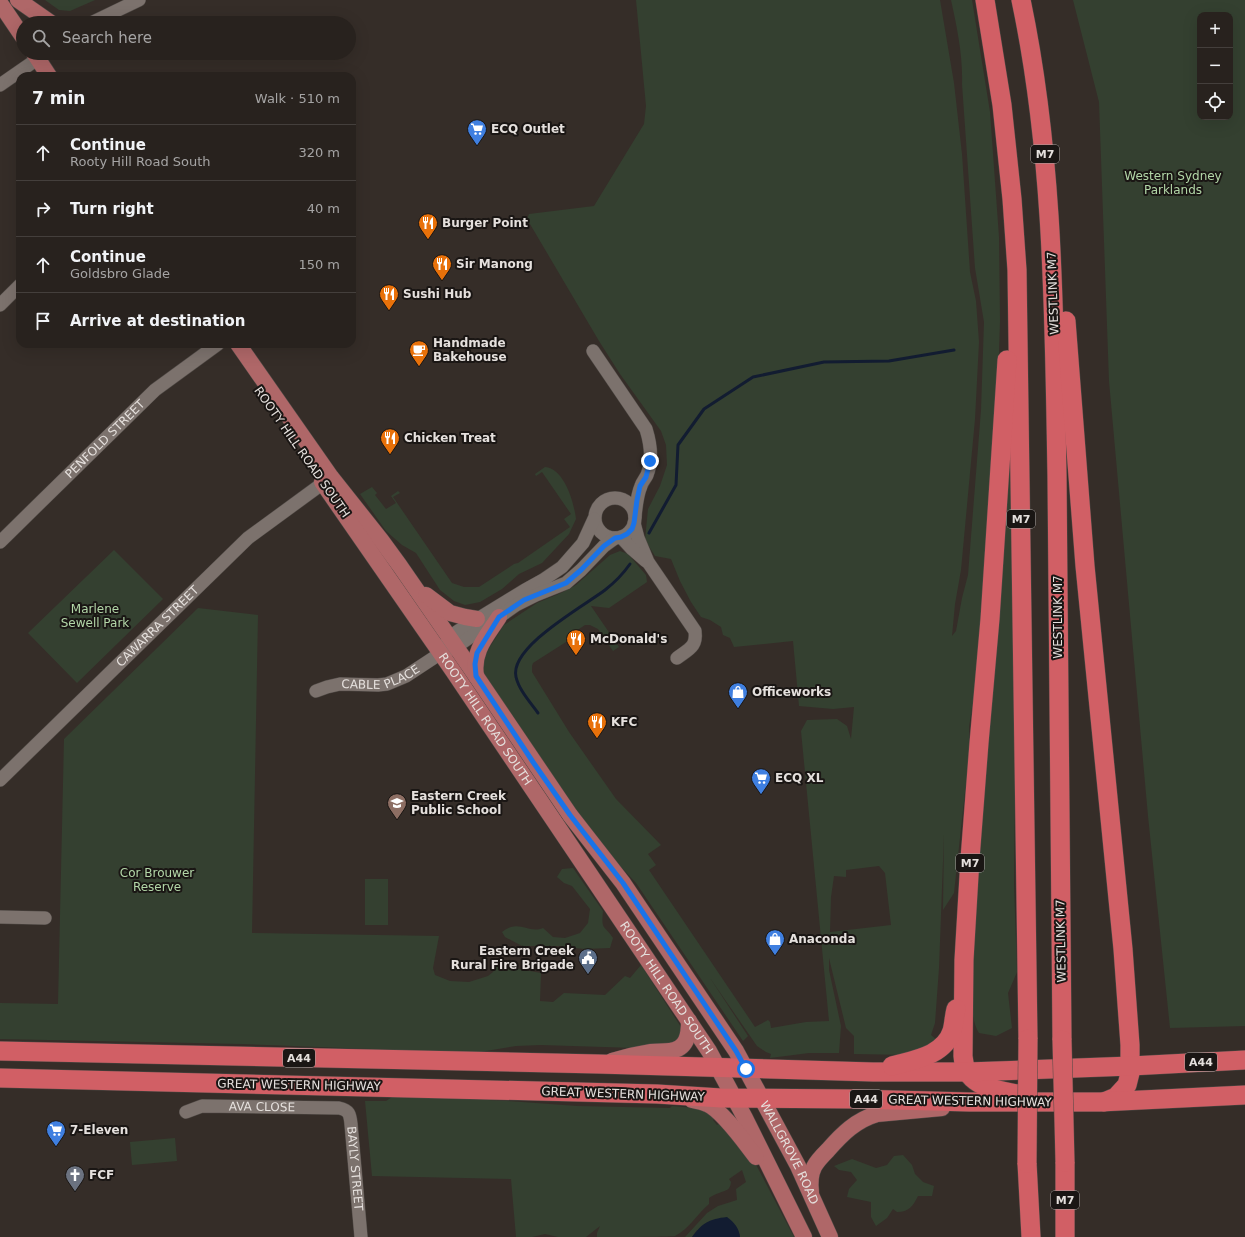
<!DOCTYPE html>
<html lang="en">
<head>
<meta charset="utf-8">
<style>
  :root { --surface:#28221e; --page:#302a27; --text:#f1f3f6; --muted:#a5a4a4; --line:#443f3c }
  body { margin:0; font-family:"DejaVu Sans",sans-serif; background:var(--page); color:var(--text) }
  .controls { position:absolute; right:12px; top:12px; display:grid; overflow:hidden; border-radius:8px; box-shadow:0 4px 16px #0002 }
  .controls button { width:36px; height:36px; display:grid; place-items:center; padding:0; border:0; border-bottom:1px solid var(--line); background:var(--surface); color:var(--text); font:20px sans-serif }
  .stop { position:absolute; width:12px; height:12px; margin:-9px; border:3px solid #1a73e8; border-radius:50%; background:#fff }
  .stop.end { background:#1a73e8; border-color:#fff; box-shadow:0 1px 4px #0008 }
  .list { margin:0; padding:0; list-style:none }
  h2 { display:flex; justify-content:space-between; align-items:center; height:52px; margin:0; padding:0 16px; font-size:17px }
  h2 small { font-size:13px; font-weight:400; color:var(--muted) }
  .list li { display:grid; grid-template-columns:26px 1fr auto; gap:12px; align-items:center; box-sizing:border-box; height:56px; padding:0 16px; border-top:1px solid var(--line) }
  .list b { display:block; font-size:15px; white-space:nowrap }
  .list p { margin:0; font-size:13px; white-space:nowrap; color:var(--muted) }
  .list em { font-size:13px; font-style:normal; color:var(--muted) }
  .icon { flex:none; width:22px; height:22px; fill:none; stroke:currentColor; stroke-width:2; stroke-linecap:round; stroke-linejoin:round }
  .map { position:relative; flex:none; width:1245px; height:1237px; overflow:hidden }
  .search { position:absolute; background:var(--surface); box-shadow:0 4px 16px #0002; left:16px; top:16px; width:340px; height:44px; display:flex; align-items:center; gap:10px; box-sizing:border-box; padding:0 14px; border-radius:22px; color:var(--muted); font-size:15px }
  .panel { position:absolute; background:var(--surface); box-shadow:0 4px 16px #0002; left:16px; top:72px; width:340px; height:276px; border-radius:12px }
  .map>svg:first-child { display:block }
  .green { fill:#344030; fill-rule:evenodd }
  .water { fill:#121c31 }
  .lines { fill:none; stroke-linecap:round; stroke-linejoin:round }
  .stream { stroke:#121c31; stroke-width:3 }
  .minor-casing { stroke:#504a46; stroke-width:14 }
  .major-casing { stroke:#504a46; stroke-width:17 }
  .highway-casing { stroke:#504a46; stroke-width:20 }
  .minor { stroke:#7c726d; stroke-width:13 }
  .major { stroke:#af6768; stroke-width:16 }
  .highway { stroke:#d15f65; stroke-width:19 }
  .highway-bridge-casing { stroke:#504a46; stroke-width:20; stroke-linecap:butt }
  .highway-bridge { stroke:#d15f65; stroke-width:19 }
  .route { stroke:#1a73e8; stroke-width:5 }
  .labels { text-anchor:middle; stroke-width:4; stroke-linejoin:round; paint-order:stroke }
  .shield { fill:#1a1614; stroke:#a8a3a1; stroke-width:1 }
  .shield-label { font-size:11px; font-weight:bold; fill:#e5e0dd }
  .poi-label { font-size:12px; font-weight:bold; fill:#e5e0dd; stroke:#1a1614; text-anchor:start }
  .park-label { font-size:12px; fill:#b3d7a8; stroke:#1a1614 }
  .street-label { font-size:12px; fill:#e5e0dd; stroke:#1a1614 }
</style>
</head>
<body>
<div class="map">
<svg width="1245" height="1237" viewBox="0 0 1245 1237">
  <rect width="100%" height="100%" fill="#352d28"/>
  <g class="green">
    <path d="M45,0H95L70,11L59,10Z"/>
    <path d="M636,0H940L954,83L962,154L970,272L976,301L979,342L975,419L961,570L955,604L952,636L956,631L962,598L968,575L981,410L984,322L975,268L962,84C963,56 957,27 951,0H972L990,112L999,237L1000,321L997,412L979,662L969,727V755L954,893L943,910L944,834L939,968L935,1023L931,1035L938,1041L910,1055L854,1054V1036L846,1028L829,958V970L841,1026L839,1053H809L770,1058L771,1054L766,1052L757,1046L710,978L748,1036L743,1041L636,883L621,867L603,849L483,676L484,656L504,625L537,603L561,593L576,585L610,555L620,551L628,554L646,575L647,582L609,608L591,606L619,647L613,651L598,629L590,625H585L570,635L566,642L533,663L532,666V672L569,732L616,799L661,845L648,854L656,865L649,870L755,1027L768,1020L770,1022L771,1028L806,1022L829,1021L801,731L807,720L837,719L847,726L851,739L854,707L833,709L799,706L793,641L734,647L730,638L723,635L721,627L710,620L701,617L691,602L680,581L671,559L655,556L645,540L648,509L660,486L667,465L666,445L661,431L620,374L599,341L527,219L529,214L594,206L644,124L646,106ZM879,866L885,873L891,925L830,932L831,897L834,876L846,877V870Z"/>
    <path d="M1073,0H1245V1026L1170,1028L1148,816L1109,381L1099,102ZM1200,15H1230V117H1200Z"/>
    <path d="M545,467C565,469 574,503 576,519L569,534L542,563L519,574L502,589L480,602L465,605L454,601L440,590L416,553L402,545L386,531L360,494L372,487L377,493L375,495L386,509L396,503L391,496L398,491L400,493L393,497L452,583L464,587H479L514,564L518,563L570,527L564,519L571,514L542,472L536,476L535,474Z"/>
    <path d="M1012,467L1015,778L1014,885L1017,972L1008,993L1012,1028L996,1036L979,1033C967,1016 973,966 973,944L1008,468Z"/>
    <path d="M114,550L163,599L77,683L28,633Z"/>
    <path d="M198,608L258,615L252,933L439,936L433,968L435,975L450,981L469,982L488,976L493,972L497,965L541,973L540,1001L553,1002L564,993L605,995L625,976L630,978L641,965L681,1027L679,1039L670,1043L667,1049L541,1045L516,1046L474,1053L242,1044L0,1039V1003L58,1004L64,739Z"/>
    <path d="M573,868L603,911C601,931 604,924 613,938L610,948L584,949L559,946H522L505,937L502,932C505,930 508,928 511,927C523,924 531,933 543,928L553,937L565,938L580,933L588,923L590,909L572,886L564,883L557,877L562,869Z"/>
    <rect x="365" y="879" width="23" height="46"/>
    <path d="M395,1095L507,1101L577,1106L670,1108L672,1106L706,1109L717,1117L713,1120L717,1125L722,1122L752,1157L794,1237H740V1234L697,1230L692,1237H685L707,1213L718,1206L737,1200L736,1189L746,1182L742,1170L729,1179L731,1182C730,1191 726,1190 719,1193C715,1194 712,1196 709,1198V1204C697,1214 689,1229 675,1236C669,1237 609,1237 597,1237V1233L600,1226L586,1237H558L545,1234L532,1237H516L511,1179L372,1176L365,1101H386Z"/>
    <path d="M175,1138L177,1161L132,1165L130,1142Z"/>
    <path d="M903,1155L912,1165L915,1174L923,1182L934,1186L932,1196H918C913,1206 909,1212 897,1212L893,1209L887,1218L876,1226L871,1217V1202L847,1197L849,1189L857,1180L851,1172L839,1170L834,1166L852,1159L876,1168L887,1165L894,1156Z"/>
  </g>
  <path class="water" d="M727,1217C734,1222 739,1228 740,1237H692C702,1223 709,1219 727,1217Z"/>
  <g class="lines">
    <g class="stream">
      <path d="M649,533L676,485L678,445L704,409L753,377L824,362L889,361L954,350"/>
      <path d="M538,713C530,702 519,690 516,677C509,647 584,606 605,590C614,583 623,574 630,564"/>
    </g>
    <defs>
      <g id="minor">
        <path d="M91,23L139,0"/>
        <path d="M0,85L46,53"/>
        <path d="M0,305L20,285"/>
        <path d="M593,351L646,429C651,445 653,460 647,475C645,479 642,482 641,486C637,495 636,506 635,517"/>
        <circle cx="615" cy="518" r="20"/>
        <path d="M634,523L638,538L648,562L695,631C697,647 689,649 677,658"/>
        <path d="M621,537L631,548L646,561"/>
        <path id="s1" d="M0,542L155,390L218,344"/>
        <path d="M445,645L450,637L458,631L525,590L543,580L562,567L583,543L594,519"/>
        <path id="s2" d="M316,691L327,687L340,684L378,685L387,684L406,676L441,653L456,647L516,605L536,595L566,583L581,570L604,546L615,538"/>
        <path id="s3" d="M0,780L248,538L330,478"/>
        <path d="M0,917L45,918"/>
        <path id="s4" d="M186,1112L202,1106L339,1108C349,1110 350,1114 351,1124L361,1237"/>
      </g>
      <g id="major">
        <path d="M18,0L51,23"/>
        <path d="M0,3L23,37"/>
        <path d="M34,53L49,76"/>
        <path id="s5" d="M238,344L331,477L381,540L400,566L476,676L570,815L623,883L736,1051L798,1166L830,1237"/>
        <path id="s6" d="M322,482L453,671L709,1051L745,1118L804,1237"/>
        <path d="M426,595L450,613L465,617L477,619"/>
        <path d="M476,676C472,651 487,636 499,617"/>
        <path d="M612,1061C625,1057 638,1054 651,1052C658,1051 664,1052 670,1051C687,1049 689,1035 689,1021"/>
        <path d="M692,1100C697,1101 702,1102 707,1104C723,1111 745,1143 756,1157"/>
        <path d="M811,1192C810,1184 810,1175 814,1167C817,1161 823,1155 828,1150C842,1134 856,1120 877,1114L942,1108"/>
      </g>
      <g id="highway">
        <path d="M985,0L1002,105L1012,199L1017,270L1028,1039"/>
        <path d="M1021,0C1054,156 1054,316 1057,475C1059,663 1060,852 1062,1040"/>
        <path d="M1066,321L1085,566L1123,949L1130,1045V1073L1127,1085L1116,1097L1104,1102"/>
        <path d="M1007,360L990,619L979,743L970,859L964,960L963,1056C965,1087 993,1089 1017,1094"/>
        <path d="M0,1051L598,1064L873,1072H967L1131,1066L1245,1060"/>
        <path d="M892,1066C913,1060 944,1056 952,1031C954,1024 954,1016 956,1009"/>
        <path d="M0,1078L657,1094L721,1098L856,1099L969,1102H1100L1245,1095"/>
        <path d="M1065,1162V1237"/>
        <path d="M1027,1163L1031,1237"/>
      </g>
    </defs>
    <use href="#minor" class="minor-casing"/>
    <use href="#major" class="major-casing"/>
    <use href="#highway" class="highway-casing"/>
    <use href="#minor" class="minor"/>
    <use href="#major" class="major"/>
    <use href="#highway" class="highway"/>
    <defs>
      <g id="highway-bridge">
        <path d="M1062,1040L1065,1162"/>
        <path d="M1027,1163L1028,1039"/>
      </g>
    </defs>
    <use href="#highway-bridge" class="highway-bridge-casing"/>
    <use href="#highway-bridge" class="highway-bridge"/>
  </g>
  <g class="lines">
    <path class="route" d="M650,461L646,477L640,486L637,500L634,523L632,529L627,534L621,537L615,538L604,546L581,570L566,583L524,600L499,617L477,653L475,664L476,676L533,762L570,815L623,883L736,1051L746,1069"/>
  </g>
  <defs>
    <symbol id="supermarket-pin" viewBox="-11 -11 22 30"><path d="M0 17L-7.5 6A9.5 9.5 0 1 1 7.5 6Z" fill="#3f7fe0" stroke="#1a1614"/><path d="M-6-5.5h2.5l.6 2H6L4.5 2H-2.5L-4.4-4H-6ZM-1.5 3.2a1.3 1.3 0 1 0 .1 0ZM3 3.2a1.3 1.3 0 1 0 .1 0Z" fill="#fff"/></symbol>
    <symbol id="restaurant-pin" viewBox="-11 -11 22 30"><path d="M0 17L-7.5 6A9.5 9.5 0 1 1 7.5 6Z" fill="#e8710a" stroke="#1a1614"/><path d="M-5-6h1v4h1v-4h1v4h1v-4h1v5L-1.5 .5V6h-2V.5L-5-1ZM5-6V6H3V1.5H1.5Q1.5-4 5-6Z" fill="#fff"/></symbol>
    <symbol id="cafe-pin" viewBox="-11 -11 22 30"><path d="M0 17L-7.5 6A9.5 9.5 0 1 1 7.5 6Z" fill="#e8710a" stroke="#1a1614"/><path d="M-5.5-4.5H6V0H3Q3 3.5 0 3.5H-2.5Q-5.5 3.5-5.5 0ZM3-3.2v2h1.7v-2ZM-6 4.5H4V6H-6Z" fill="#fff"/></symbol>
    <symbol id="shop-pin" viewBox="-11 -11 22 30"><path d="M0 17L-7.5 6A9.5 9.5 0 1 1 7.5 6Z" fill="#3f7fe0" stroke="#1a1614"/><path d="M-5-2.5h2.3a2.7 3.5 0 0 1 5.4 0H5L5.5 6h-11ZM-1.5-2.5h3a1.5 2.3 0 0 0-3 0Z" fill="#fff"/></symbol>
    <symbol id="school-pin" viewBox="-11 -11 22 30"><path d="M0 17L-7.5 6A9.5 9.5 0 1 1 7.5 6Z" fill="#8d6e63" stroke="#1a1614"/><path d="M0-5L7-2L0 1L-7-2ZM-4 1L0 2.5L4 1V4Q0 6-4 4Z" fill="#fff"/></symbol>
    <symbol id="civic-pin" viewBox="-11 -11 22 30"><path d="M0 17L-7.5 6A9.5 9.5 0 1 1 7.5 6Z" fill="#5c6f8a" stroke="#1a1614"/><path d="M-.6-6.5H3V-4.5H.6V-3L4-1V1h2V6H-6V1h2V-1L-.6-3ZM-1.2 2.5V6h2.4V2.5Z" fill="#fff"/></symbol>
    <symbol id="church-pin" viewBox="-11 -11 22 30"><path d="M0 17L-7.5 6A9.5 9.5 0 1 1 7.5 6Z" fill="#6b7280" stroke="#1a1614"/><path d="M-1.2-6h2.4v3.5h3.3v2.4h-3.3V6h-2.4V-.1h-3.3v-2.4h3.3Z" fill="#fff"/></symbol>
  </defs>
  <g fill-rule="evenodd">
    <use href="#supermarket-pin" x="466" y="118" width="22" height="30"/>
    <use href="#restaurant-pin" x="417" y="212" width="22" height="30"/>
    <use href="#restaurant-pin" x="431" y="253" width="22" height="30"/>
    <use href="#restaurant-pin" x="378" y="283" width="22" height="30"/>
    <use href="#cafe-pin" x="408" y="339" width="22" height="30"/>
    <use href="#restaurant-pin" x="379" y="427" width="22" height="30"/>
    <use href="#restaurant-pin" x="565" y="628" width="22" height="30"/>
    <use href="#shop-pin" x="727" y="681" width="22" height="30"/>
    <use href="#restaurant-pin" x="586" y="711" width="22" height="30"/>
    <use href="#supermarket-pin" x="750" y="767" width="22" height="30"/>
    <use href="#school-pin" x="386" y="792" width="22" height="30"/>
    <use href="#shop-pin" x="764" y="928" width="22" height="30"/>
    <use href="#civic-pin" x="577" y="947" width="22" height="30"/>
    <use href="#supermarket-pin" x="45" y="1119" width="22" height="30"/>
    <use href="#church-pin" x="64" y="1164" width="22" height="30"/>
  </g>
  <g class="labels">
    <g class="shield">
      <rect x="1031" y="145" width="28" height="18" rx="3"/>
      <rect x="1007" y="510" width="28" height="18" rx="3"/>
      <rect x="956" y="854" width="28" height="18" rx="3"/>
      <rect x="283" y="1049" width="32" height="18" rx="3"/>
      <rect x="1185" y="1053" width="32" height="18" rx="3"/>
      <rect x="850" y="1090" width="32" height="18" rx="3"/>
      <rect x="1051" y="1191" width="28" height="18" rx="3"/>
    </g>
    <g class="shield-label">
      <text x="1045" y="158">M7</text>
      <text x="1021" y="523">M7</text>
      <text x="970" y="867">M7</text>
      <text x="299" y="1062">A44</text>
      <text x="1201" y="1066">A44</text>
      <text x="866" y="1103">A44</text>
      <text x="1065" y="1204">M7</text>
    </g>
    <g class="poi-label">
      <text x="491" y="133">ECQ Outlet</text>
      <text x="442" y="227">Burger Point</text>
      <text x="456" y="268">Sir Manong</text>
      <text x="403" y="298">Sushi Hub</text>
      <text x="433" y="347">Handmade<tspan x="433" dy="14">Bakehouse</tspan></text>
      <text x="404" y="442">Chicken Treat</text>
      <text x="590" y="643">McDonald's</text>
      <text x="752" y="696">Officeworks</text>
      <text x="611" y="726">KFC</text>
      <text x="775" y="782">ECQ XL</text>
      <text x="411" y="800">Eastern Creek<tspan x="411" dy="14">Public School</tspan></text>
      <text x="789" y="943">Anaconda</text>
      <text x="574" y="955" text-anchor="end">Eastern Creek<tspan x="574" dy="14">Rural Fire Brigade</tspan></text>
      <text x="70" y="1134">7-Eleven</text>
      <text x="89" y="1179">FCF</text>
    </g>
    <g class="park-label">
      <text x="1173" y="180">Western Sydney<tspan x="1173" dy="14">Parklands</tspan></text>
      <text x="95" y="613">Marlene<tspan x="95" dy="14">Sewell Park</tspan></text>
      <text x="157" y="877">Cor Brouwer<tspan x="157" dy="14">Reserve</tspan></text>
    </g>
    <g class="street-label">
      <text transform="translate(1053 293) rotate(-92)" y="4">WESTLINK M7</text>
      <text dy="4" stroke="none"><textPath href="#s1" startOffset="147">PENFOLD STREET</textPath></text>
      <text transform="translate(302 452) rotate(55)" y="4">ROOTY HILL ROAD SOUTH</text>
      <text transform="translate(1058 617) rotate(-90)" y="4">WESTLINK M7</text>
      <text dy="4" stroke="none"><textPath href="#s3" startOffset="220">CAWARRA STREET</textPath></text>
      <text dy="4" stroke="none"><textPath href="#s2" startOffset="67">CABLE PLACE</textPath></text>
      <text dy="4" stroke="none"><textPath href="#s6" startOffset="288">ROOTY HILL ROAD SOUTH</textPath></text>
      <text transform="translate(1061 941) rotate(-91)" y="4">WESTLINK M7</text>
      <text dy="4" stroke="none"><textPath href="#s6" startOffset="612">ROOTY HILL ROAD SOUTH</textPath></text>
      <text transform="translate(299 1085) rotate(1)" y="4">GREAT WESTERN HIGHWAY</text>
      <text transform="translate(623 1094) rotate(2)" y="4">GREAT WESTERN HIGHWAY</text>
      <text transform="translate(970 1101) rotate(1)" y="4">GREAT WESTERN HIGHWAY</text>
      <text dy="4" stroke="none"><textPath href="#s4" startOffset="77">AVA CLOSE</textPath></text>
      <text dy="4" stroke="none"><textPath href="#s5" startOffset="980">WALLGROVE ROAD</textPath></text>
      <text dy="4" stroke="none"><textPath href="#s4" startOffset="221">BAYLY STREET</textPath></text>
    </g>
  </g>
</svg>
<div class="controls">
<button>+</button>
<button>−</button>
<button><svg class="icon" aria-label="locate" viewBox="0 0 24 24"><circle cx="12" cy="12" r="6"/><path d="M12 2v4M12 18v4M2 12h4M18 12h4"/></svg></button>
</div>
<div class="stop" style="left:746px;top:1069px"></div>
<div class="stop end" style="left:650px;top:461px"></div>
<div class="search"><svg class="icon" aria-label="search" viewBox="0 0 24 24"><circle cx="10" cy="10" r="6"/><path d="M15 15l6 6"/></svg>Search here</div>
<section class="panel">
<h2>7 min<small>Walk · 510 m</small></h2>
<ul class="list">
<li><svg class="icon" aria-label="ahead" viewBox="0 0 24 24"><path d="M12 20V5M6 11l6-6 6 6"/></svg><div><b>Continue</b><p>Rooty Hill Road South</p></div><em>320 m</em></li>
<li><svg class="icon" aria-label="right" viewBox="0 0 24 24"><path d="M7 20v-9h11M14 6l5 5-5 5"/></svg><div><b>Turn right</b></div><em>40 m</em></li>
<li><svg class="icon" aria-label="ahead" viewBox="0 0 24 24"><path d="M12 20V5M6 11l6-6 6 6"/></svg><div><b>Continue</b><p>Goldsbro Glade</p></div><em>150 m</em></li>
<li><svg class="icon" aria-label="arrive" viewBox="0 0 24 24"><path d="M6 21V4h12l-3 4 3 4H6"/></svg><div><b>Arrive at destination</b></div></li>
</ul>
</section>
</div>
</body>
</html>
